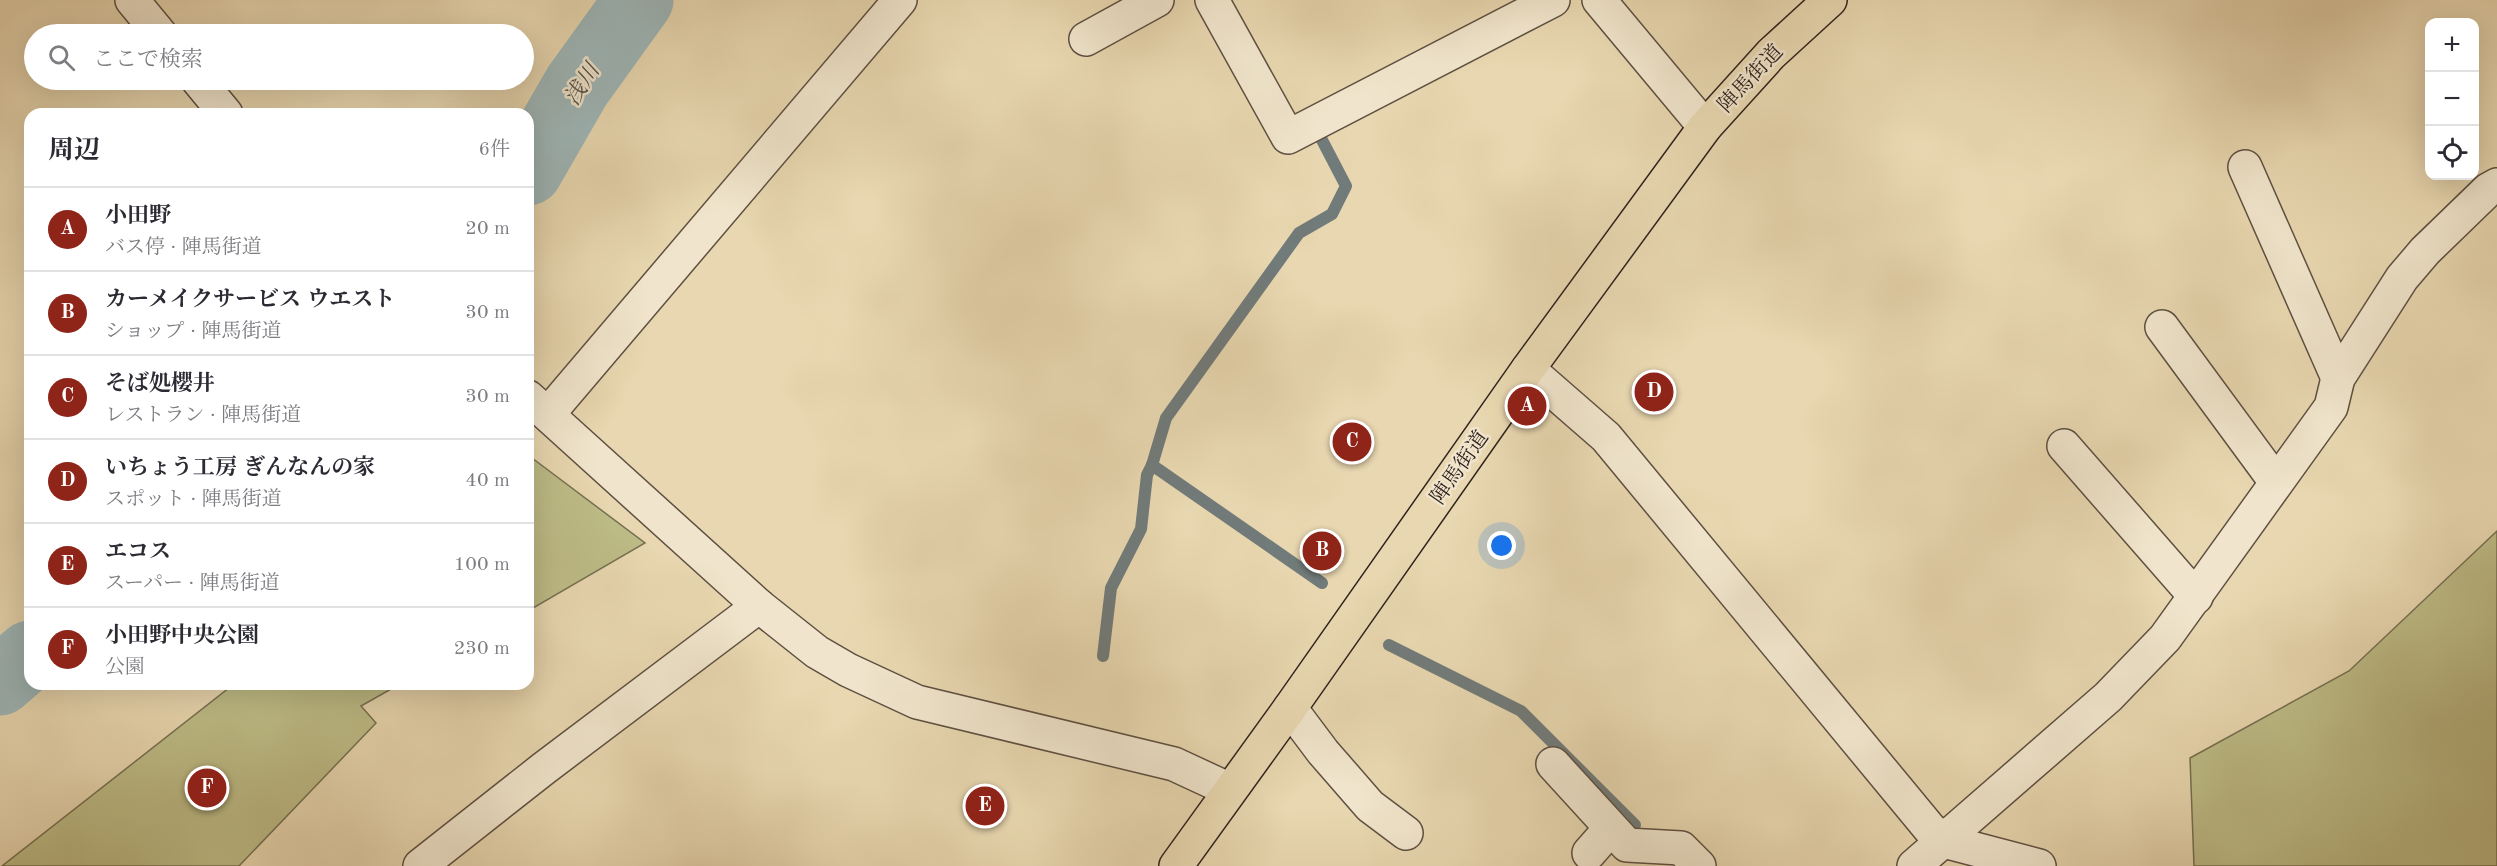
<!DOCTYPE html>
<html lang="ja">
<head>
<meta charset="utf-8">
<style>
  :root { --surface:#fff; --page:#f2f2f3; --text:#2b2b33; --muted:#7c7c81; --line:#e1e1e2; --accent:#8f2418 }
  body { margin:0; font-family:"Old Standard TT","Noto Serif JP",serif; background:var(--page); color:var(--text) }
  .controls { position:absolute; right:18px; top:18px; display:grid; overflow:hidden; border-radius:12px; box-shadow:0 6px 24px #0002 }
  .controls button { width:54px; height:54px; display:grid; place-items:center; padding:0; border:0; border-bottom:2px solid var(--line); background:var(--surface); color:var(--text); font:30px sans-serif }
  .you { position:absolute; left:1502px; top:546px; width:21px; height:21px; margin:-15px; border:4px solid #fff; border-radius:50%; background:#1a73e8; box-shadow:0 0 0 9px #1a73e833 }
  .badge { display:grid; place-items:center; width:39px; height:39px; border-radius:50%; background:var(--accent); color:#fff; font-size:20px; font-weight:700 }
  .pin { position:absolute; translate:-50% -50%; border:3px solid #fff; box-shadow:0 2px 6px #0006 }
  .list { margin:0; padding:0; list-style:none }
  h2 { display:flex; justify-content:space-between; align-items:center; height:78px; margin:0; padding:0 24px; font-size:26px }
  h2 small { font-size:20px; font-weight:400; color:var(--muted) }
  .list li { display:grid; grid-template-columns:39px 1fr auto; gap:18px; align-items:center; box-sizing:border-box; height:84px; padding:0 24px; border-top:2px solid var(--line) }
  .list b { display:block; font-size:22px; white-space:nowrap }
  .list p { margin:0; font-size:20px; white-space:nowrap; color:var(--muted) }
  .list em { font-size:20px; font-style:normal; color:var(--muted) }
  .icon { flex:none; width:33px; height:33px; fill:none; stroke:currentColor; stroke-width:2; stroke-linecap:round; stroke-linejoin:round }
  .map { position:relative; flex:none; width:2497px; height:866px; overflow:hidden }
  .search { position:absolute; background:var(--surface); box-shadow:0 6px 24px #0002; left:24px; top:24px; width:510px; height:66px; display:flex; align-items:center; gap:15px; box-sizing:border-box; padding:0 21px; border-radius:33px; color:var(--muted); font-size:22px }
  .panel { position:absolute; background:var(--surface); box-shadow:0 6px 24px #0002; left:24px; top:108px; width:510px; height:582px; border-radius:18px }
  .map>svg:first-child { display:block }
  .green { fill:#bdbc87; stroke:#767052; stroke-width:1.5 }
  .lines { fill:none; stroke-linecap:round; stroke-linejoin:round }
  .stream { stroke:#717b7a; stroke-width:12 }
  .river { stroke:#9db6b8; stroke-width:69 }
  .minor-casing { stroke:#5e5042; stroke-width:36 }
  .major-casing { stroke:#30231d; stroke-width:36 }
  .minor { stroke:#f0e5cc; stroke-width:33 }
  .major { stroke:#e8d7b0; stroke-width:33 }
  .labels { text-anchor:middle; stroke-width:5; stroke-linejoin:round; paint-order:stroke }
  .street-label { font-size:21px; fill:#30231d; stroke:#f0e5cc }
  .water-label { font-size:22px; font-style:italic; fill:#514f4c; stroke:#f0e5cc }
</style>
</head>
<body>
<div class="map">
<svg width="2497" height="866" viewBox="0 0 2497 866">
  <rect width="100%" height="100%" fill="#e8d7b0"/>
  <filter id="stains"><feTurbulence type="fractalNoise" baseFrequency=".00333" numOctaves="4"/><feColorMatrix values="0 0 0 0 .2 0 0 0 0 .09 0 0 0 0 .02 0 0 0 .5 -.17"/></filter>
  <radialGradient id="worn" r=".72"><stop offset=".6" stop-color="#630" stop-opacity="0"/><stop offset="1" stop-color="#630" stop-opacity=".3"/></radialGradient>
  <g class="green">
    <path d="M528,455L645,543L528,611Z"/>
    <path d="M2497,531V866H2194L2190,758L2349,671Z"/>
    <path d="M234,684H400L361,706L376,723L239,866H2Z"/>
  </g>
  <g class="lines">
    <g class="stream">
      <path d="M1152,465L1322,583"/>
      <path d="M1389,645L1521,711L1635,825"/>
      <path d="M1103,656L1111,588L1141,529L1147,475L1152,465L1166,418L1299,233L1332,214L1346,186L1322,140"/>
    </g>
    <g class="river">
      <path d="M528,171L577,86L639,0"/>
      <path d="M0,681L30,655"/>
    </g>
    <defs>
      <g id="minor">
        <path d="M132,0L160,34"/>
        <path d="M1212,0L1288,137L1553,0"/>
        <path d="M1599,0L1705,127"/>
        <path d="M1086,39L1157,0"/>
        <path d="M198,80L226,114"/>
        <path d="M2245,167L2338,378"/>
        <path d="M2162,327L2276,482"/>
        <path d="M1528,369L1606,437L1930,829L1944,841L2039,866"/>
        <path d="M528,397L759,606L817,652L848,670L917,702L1174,764L1230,790"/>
        <path d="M548,414L900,0"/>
        <path d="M2064,446L2196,597"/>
        <path d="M1290,708L1323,752L1370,806L1406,833"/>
        <path d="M1553,764L1627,845L1681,848L1699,866"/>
        <path d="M1589,853L1611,828"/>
        <path d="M420,866L543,769L759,606"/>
        <path d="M1914,866L2108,697L2165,638L2331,407L2338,378L2402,278L2425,251L2488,190L2497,185"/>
      </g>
      <path id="major" d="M1176,866L1290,708L1528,369L1705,127L1771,54L1830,0"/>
    </defs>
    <use href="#minor" class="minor-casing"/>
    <use href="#major" class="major-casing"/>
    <use href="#minor" class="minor"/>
    <use href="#major" class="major"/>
  </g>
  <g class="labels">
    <g class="street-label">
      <text transform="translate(1750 78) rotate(-47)" y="7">陣馬街道</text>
      <text transform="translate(1459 467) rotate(-55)" y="7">陣馬街道</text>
    </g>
    <g class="water-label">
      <text transform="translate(581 84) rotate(-57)" y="8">浅川</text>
    </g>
  </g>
  <rect width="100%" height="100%" filter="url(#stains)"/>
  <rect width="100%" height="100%" fill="url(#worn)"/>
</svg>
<div class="controls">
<button>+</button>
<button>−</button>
<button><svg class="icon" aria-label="locate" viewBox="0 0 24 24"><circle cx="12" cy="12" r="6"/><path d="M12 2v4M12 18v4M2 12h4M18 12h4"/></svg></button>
</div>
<div class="you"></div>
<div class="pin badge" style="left:1527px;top:406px">A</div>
<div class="pin badge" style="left:1322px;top:551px">B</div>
<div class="pin badge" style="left:1352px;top:442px">C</div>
<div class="pin badge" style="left:1654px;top:392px">D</div>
<div class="pin badge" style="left:985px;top:806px">E</div>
<div class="pin badge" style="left:207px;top:788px">F</div>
<div class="search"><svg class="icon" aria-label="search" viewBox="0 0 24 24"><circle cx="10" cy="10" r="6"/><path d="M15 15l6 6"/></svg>ここで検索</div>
<section class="panel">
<h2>周辺<small>6件</small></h2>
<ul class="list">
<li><span class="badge">A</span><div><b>小田野</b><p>バス停 · 陣馬街道</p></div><em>20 m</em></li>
<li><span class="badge">B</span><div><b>カーメイクサービス ウエスト</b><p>ショップ · 陣馬街道</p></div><em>30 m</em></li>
<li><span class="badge">C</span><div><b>そば処櫻井</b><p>レストラン · 陣馬街道</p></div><em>30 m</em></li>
<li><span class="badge">D</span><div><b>いちょう工房 ぎんなんの家</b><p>スポット · 陣馬街道</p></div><em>40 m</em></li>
<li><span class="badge">E</span><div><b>エコス</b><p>スーパー · 陣馬街道</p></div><em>100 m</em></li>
<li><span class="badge">F</span><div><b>小田野中央公園</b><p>公園</p></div><em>230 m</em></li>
</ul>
</section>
</div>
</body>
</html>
